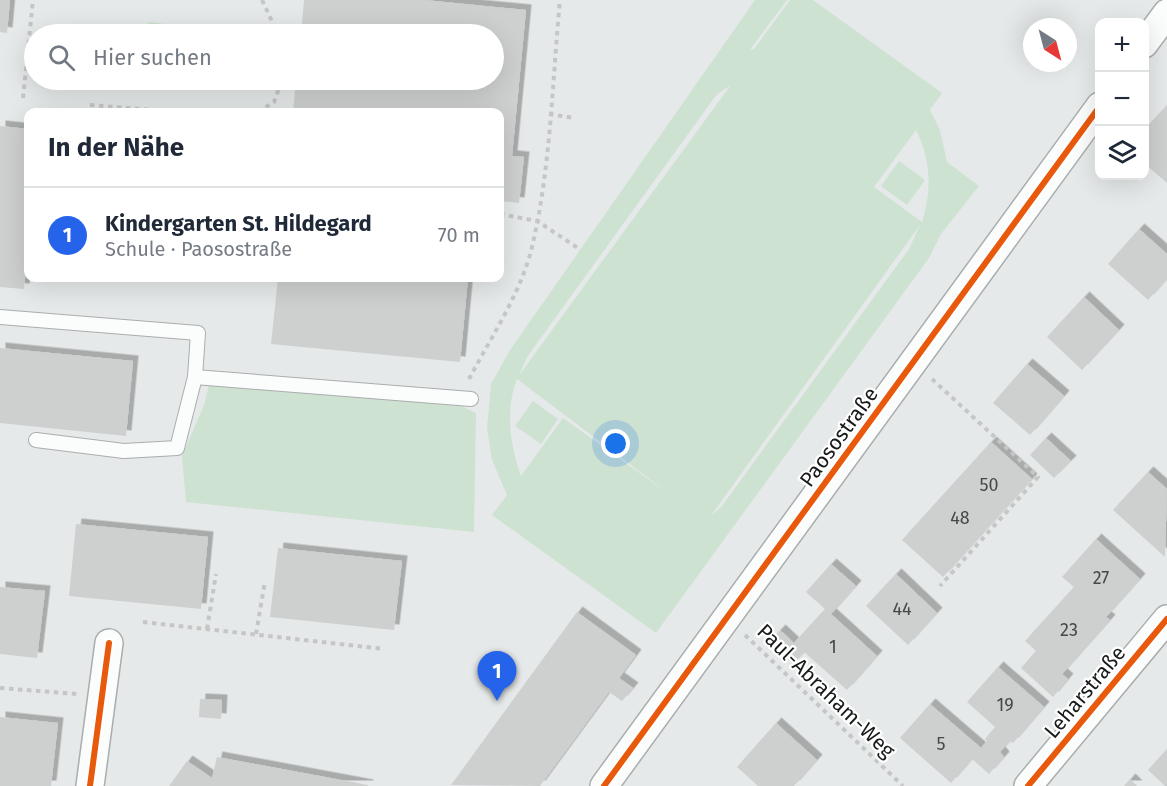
<!DOCTYPE html>
<html lang="de">
<head>
<meta charset="utf-8">
<style>
  :root { --surface:#fff; --page:#f2f2f3; --text:#1f2937; --muted:#747a83; --line:#e0e1e3; --accent:#2563eb }
  body { margin:0; font-family:"Fira Sans",sans-serif; background:var(--page); color:var(--text) }
  .controls { position:absolute; right:18px; top:18px; display:grid; overflow:hidden; border-radius:12px; box-shadow:0 6px 24px #0002 }
  .controls button { width:54px; height:54px; display:grid; place-items:center; padding:0; border:0; border-bottom:2px solid var(--line); background:var(--surface); color:var(--text); font:30px sans-serif }
  .compass { position:absolute; left:1023px; top:18px; width:54px; height:54px; border-radius:50%; background:var(--surface); box-shadow:0 6px 24px #0002; rotate:144deg }
  .you { position:absolute; left:616px; top:444px; width:21px; height:21px; margin:-15px; border:4px solid #fff; border-radius:50%; background:#1a73e8; box-shadow:0 0 0 9px #1a73e833 }
  .badge { display:grid; place-items:center; width:39px; height:39px; border-radius:50%; background:var(--accent); color:#fff; font-size:20px; font-weight:700 }
  .pin { position:absolute; translate:-50% -50px; filter:drop-shadow(0 2px 3px #0008) }
  .pin::after { content:''; position:absolute; top:32px; width:21px; height:18px; background:inherit; clip-path:polygon(0 0,100% 0,50% 100%) }
  .list { margin:0; padding:0; list-style:none }
  h2 { display:flex; justify-content:space-between; align-items:center; height:78px; margin:0; padding:0 24px; font-size:26px }
  h2 small { font-size:20px; font-weight:400; color:var(--muted) }
  .list li { display:grid; grid-template-columns:39px 1fr auto; gap:18px; align-items:center; box-sizing:border-box; height:96px; padding:0 24px; border-top:2px solid var(--line) }
  .list b { display:block; font-size:22px; white-space:nowrap }
  .list p { margin:0; font-size:20px; white-space:nowrap; color:var(--muted) }
  .list em { font-size:20px; font-style:normal; color:var(--muted) }
  .icon { flex:none; width:33px; height:33px; fill:none; stroke:currentColor; stroke-width:2; stroke-linecap:round; stroke-linejoin:round }
  .map { position:relative; flex:none; width:1167px; height:786px; overflow:hidden }
  .search { position:absolute; background:var(--surface); box-shadow:0 6px 24px #0002; left:24px; top:24px; width:480px; height:66px; display:flex; align-items:center; gap:15px; box-sizing:border-box; padding:0 21px; border-radius:33px; color:var(--muted); font-size:22px }
  .panel { position:absolute; background:var(--surface); box-shadow:0 6px 24px #0002; left:24px; top:108px; width:480px; height:174px; border-radius:12px }
  .map>svg:first-child { display:block }
  .green { fill:#cee2d2; fill-rule:evenodd }
  .building { fill:#ced0d0; filter:url(#shadow) }
  .lines { fill:none; stroke-linecap:round; stroke-linejoin:round }
  .lane-casing { stroke:#abadad; stroke-width:16 }
  .street-casing { stroke:#abadad; stroke-width:30 }
  .path { stroke:#c6c6c6; stroke-width:4; stroke-dasharray:4.5 4.5; stroke-linecap:butt }
  .lane { stroke:#fbfcfc; stroke-width:14 }
  .street { stroke:#fbfcfc; stroke-width:27 }
  .cycleway-casing { stroke:#fff; stroke-width:10 }
  .cycleway { stroke:#e8590c; stroke-width:6 }
  .labels { text-anchor:middle; stroke-width:4.5; stroke-linejoin:round; paint-order:stroke }
  .number-label { font-size:18px; fill:#464848 }
  .street-label { font-size:21px; fill:#181a1a; stroke:#fff }
</style>
</head>
<body>
<div class="map">
<svg width="1167" height="786" viewBox="0 0 1167 786">
  <defs>
    <filter id="shadow"><feDropShadow dx="5.5" dy="-5.5" stdDeviation="0" flood-color="#0004"/></filter>
  </defs>
  <rect width="100%" height="100%" fill="#e6e9e9"/>
  <g class="green">
    <path d="M755,0H787L750,50L754,49L790,0H813L942,93L930,110L940,130L947,162L979,186L941,234L929,258L656,633L492,515L507,495L492,460L487,428L491,384L510,350ZM730,86L520,374L519,375L527,357L717,94ZM916,130C931,159 932,191 922,222L874,187ZM920,225L909,249L722,506L710,517ZM517,379L673,497L563,418L521,476C510,446 505,409 517,379Z"/>
    <path d="M149,22L182,26V34H141L142,28Z"/>
    <path d="M899,161L925,180L907,205L881,186Z"/>
    <path d="M209,385L459,405L476,413L474,532L186,502L182,456L204,405Z"/>
    <path d="M533,401L558,419L541,444L515,426Z"/>
  </g>
  <g class="building">
    <path d="M0,0H10L7,33L0,32Z"/>
    <path d="M304,0H424L526,10L512,156L524,157L519,203L500,201V112H293L296,80H494V34H301Z"/>
    <path d="M1167,105V183L1144,163V130Z"/>
    <path d="M0,126L28,129V248L24,289L0,287Z"/>
    <path d="M1139,229L1167,254V279L1148,300L1108,264Z"/>
    <path d="M278,278H468L460,362L271,344Z"/>
    <path d="M1084,297L1119,330L1082,370L1047,337Z"/>
    <path d="M0,348L133,361L126,436L0,423Z"/>
    <path d="M1027,364L1064,396L1030,435L993,403Z"/>
    <path d="M1046,438L1071,461L1054,478L1030,455Z"/>
    <path d="M991,442L1032,479L943,577L902,540Z"/>
    <path d="M1148,472L1167,489L1165,557L1113,510Z"/>
    <path d="M76,524L208,537L201,609L69,596Z"/>
    <path d="M1096,539L1140,579L1106,617L1110,620L1062,674L1068,679L1053,697L1021,668L1036,651L1025,641L1074,587L1062,577Z"/>
    <path d="M278,548L402,561L394,630L270,617Z"/>
    <path d="M831,564L856,586L831,614L877,656L847,690L804,652L793,664L769,642L780,630L794,643L825,609L806,592Z"/>
    <path d="M896,574L937,613L908,645L866,606Z"/>
    <path d="M0,587L45,591L37,658L0,654Z"/>
    <path d="M577,612L636,655L619,678L633,688L622,701L609,692L540,786L451,785Z"/>
    <path d="M998,667L1044,707L1013,743L1010,741L1000,752L1004,757L989,774L972,759L951,783L900,738L930,704L981,748L987,741L985,739L995,727L967,702Z"/>
    <path d="M200,699L222,700L221,719L199,717Z"/>
    <path d="M0,717L58,723L51,786H0Z"/>
    <path d="M776,723L817,760L794,786H758L737,767Z"/>
    <path d="M1167,749V786H1165L1148,770Z"/>
    <path d="M217,757L368,785V786H169L187,761L212,778Z"/>
    <path d="M1130,779L1137,786H1124Z"/>
  </g>
  <g class="lines">
    <defs>
      <g id="lane">
        <path d="M0,317L198,333L195,377L177,448L124,451L36,440"/>
        <path d="M195,377L471,399"/>
      </g>
      <g id="street">
        <path d="M1144,44L1167,13"/>
        <path d="M90,786L109,643"/>
        <path d="M604,786L1100,106"/>
        <path d="M1028,786L1167,619"/>
      </g>
    </defs>
    <use href="#lane" class="lane-casing"/>
    <use href="#street" class="street-casing"/>
    <g class="path">
      <path d="M262,0L278,34"/>
      <path d="M23,98L33,0"/>
      <path d="M90,105L177,112"/>
      <path d="M258,112L274,102L282,80"/>
      <path d="M549,114L574,118"/>
      <path d="M500,214L537,221L581,250"/>
      <path d="M469,379C490,339 519,296 531,251C551,170 552,83 560,0"/>
      <path d="M932,379L1038,477L940,586"/>
      <path d="M143,622L384,649"/>
      <path d="M207,629L216,574"/>
      <path d="M256,634L265,581"/>
      <path d="M745,635L903,786"/>
      <path d="M0,688L77,694"/>
    </g>
    <use href="#lane" class="lane"/>
    <use href="#street" class="street"/>
    <defs>
      <g id="cycleway">
        <path d="M90,786L109,643"/>
        <path d="M604,786L1100,106"/>
        <path d="M1028,786L1167,619"/>
      </g>
    </defs>
    <use href="#cycleway" class="cycleway-casing"/>
    <use href="#cycleway" class="cycleway"/>
  </g>
  <g class="labels">
    <g class="number-label">
      <text x="989" y="491">50</text>
      <text x="960" y="524">48</text>
      <text x="1101" y="584">27</text>
      <text x="902" y="615">44</text>
      <text x="1069" y="636">23</text>
      <text x="833" y="653">1</text>
      <text x="1005" y="711">19</text>
      <text x="941" y="750">5</text>
    </g>
    <g class="street-label">
      <text transform="translate(839 437) rotate(-54)" y="7">Paosostraße</text>
      <text transform="translate(826 691) rotate(44)" y="7">Paul-Abraham-Weg</text>
      <text transform="translate(1085 692) rotate(-50)" y="7">Leharstraße</text>
    </g>
  </g>
</svg>
<div class="controls">
<button>+</button>
<button>−</button>
<button><svg class="icon" aria-label="layers" viewBox="0 0 24 24"><path d="M12 4l9 5-9 5-9-5zM3 14l9 5 9-5"/></svg></button>
</div>
<svg class="compass" viewBox="-18 -18 36 36"><path d="M0-13l5 13h-10z" fill="#e53935"/><path d="M0 13l5-13h-10z" fill="#747a83"/></svg>
<div class="you"></div>
<div class="pin badge" style="left:497px;top:701px">1</div>
<div class="search"><svg class="icon" aria-label="search" viewBox="0 0 24 24"><circle cx="10" cy="10" r="6"/><path d="M15 15l6 6"/></svg>Hier suchen</div>
<section class="panel">
<h2>In der Nähe<small></small></h2>
<ul class="list">
<li><span class="badge">1</span><div><b>Kindergarten St. Hildegard</b><p>Schule · Paosostraße</p></div><em>70 m</em></li>
</ul>
</section>
</div>
</body>
</html>
